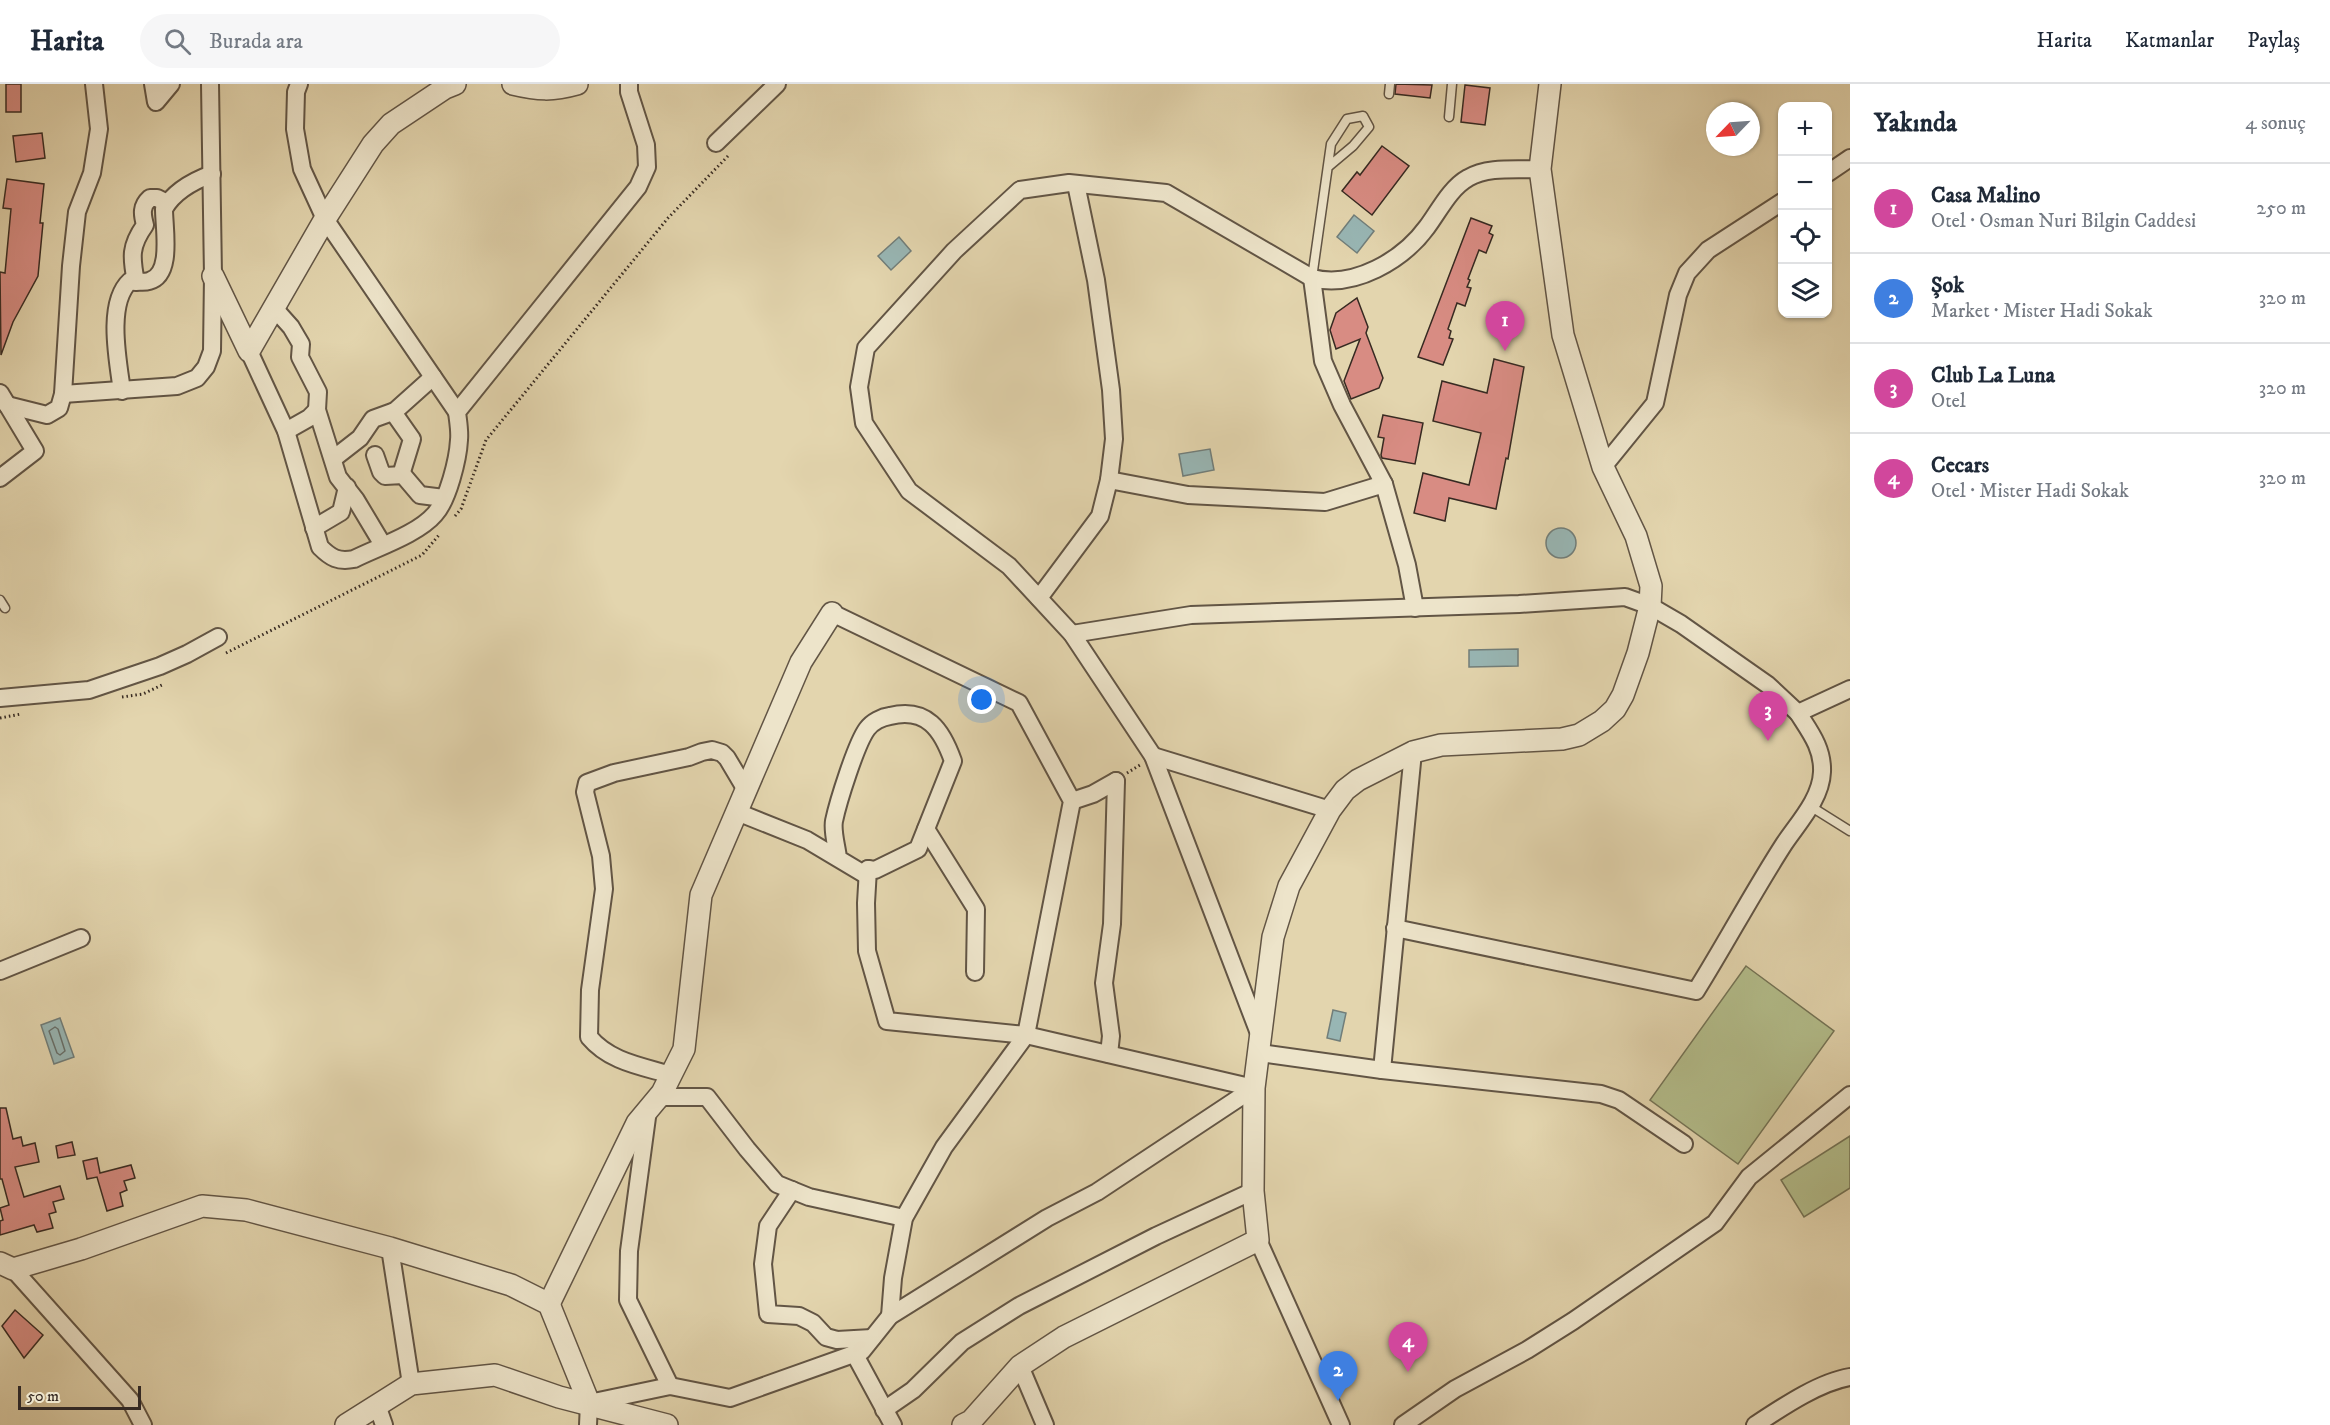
<!DOCTYPE html>
<html lang="tr">
<head>
<meta charset="utf-8">
<style>
  :root { --surface:#fff; --page:#f6f6f7; --text:#1f2937; --muted:#747a83; --line:#e0e1e3; --accent:#8f2418 }
  body { margin:0; font-family:"IM FELL DW Pica",serif; background:var(--page); color:var(--text) }
  .controls { position:absolute; right:18px; top:18px; display:grid; overflow:hidden; border-radius:12px; box-shadow:0 2px 4px #0004 }
  .controls button { width:54px; height:54px; display:grid; place-items:center; padding:0; border:0; border-bottom:2px solid var(--line); background:var(--surface); color:var(--text); font:30px sans-serif }
  .compass { position:absolute; left:1706px; top:18px; width:54px; height:54px; border-radius:50%; background:var(--surface); box-shadow:0 2px 4px #0004; rotate:245deg }
  .scale { position:absolute; left:18px; bottom:15px; width:123px; box-sizing:border-box; padding-left:6px; border:3px solid #372a22; border-top:0; font-size:16px; line-height:21px; white-space:nowrap; color:#372a22; -webkit-text-stroke:4px #ede4ca; paint-order:stroke }
  .you { position:absolute; left:982px; top:616px; width:21px; height:21px; margin:-15px; border:4px solid #fff; border-radius:50%; background:#1a73e8; box-shadow:0 0 0 9px #1a73e833 }
  .badge { display:grid; place-items:center; width:39px; height:39px; border-radius:50%; background:var(--accent); color:#fff; font-size:20px; font-weight:700 }
  .pin { position:absolute; translate:-50% -50px; filter:drop-shadow(0 2px 3px #0008) }
  .pin::after { content:''; position:absolute; top:32px; width:21px; height:18px; background:inherit; clip-path:polygon(0 0,100% 0,50% 100%) }
  .list { margin:0; padding:0; list-style:none }
  h2 { display:flex; justify-content:space-between; align-items:center; height:78px; margin:0; padding:0 24px; font-size:26px }
  h2 small { font-size:20px; font-weight:400; color:var(--muted) }
  .list li { display:grid; grid-template-columns:39px 1fr auto; gap:18px; align-items:center; box-sizing:border-box; height:90px; padding:0 24px; border-top:2px solid var(--line) }
  .list b { display:block; font-size:22px; white-space:nowrap }
  .list p { margin:0; font-size:20px; white-space:nowrap; color:var(--muted) }
  .list em { font-size:20px; font-style:normal; color:var(--muted) }
  .icon { flex:none; width:33px; height:33px; fill:none; stroke:currentColor; stroke-width:2; stroke-linecap:round; stroke-linejoin:round }
  .map { position:relative; flex:none; width:1850px; height:1341px; overflow:hidden }
  header { display:flex; align-items:center; gap:36px; box-sizing:border-box; height:84px; padding:0 30px; background:var(--surface); border-bottom:2px solid var(--line) }
  header strong { font-size:28px }
  nav { display:flex; gap:33px; margin-inline-start:auto; font-size:21px }
  .search { width:420px; height:54px; background:var(--page); display:flex; align-items:center; gap:15px; box-sizing:border-box; padding:0 21px; border-radius:33px; color:var(--muted); font-size:22px }
  main { display:flex }
  aside { flex:1; background:var(--surface) }
  .map>svg:first-child { display:block }
  .green { fill:#b3bd8b; stroke:#757456; stroke-width:1.5 }
  .water { fill:#98b6b4; stroke:#717e7a; stroke-width:1.5 }
  .lines { fill:none; stroke-linecap:round; stroke-linejoin:round }
  .shore { stroke:#68706b; stroke-width:1.5 }
  .building { fill:#d88c83; stroke:#372a22; stroke-width:1.5 }
  .service-casing { stroke:#625545; stroke-width:11 }
  .minor-casing { stroke:#625545; stroke-width:20 }
  .tertiary-casing { stroke:#625545; stroke-width:24 }
  .path { stroke:#372a22; stroke-width:3; stroke-dasharray:1.5 3; stroke-linecap:butt }
  .service { stroke:#ede4ca; stroke-width:8 }
  .minor { stroke:#ede4ca; stroke-width:16 }
  .tertiary { stroke:#ede4ca; stroke-width:21 }
</style>
</head>
<body>
<header>
<strong>Harita</strong>
<div class="search"><svg class="icon" aria-label="search" viewBox="0 0 24 24"><circle cx="10" cy="10" r="6"/><path d="M15 15l6 6"/></svg>Burada ara</div>
<nav><a>Harita</a><a>Katmanlar</a><a>Paylaş</a></nav>
</header>
<main>
<div class="map">
<svg width="1850" height="1341" viewBox="0 0 1850 1341">
  <rect width="100%" height="100%" fill="#e3d5ae"/>
  <filter id="stains"><feTurbulence type="fractalNoise" baseFrequency=".00333" numOctaves="4"/><feColorMatrix values="0 0 0 0 .2 0 0 0 0 .09 0 0 0 0 .02 0 0 0 .5 -.17"/></filter>
  <radialGradient id="worn" r=".72"><stop offset=".6" stop-color="#630" stop-opacity="0"/><stop offset="1" stop-color="#630" stop-opacity=".3"/></radialGradient>
  <g class="green">
    <path d="M1746,882L1834,947L1738,1080L1650,1016Z"/>
    <path d="M1850,1052V1104L1804,1133L1781,1096Z"/>
  </g>
  <g class="water">
    <path d="M1354,131L1374,147L1357,169L1337,153Z"/>
    <path d="M899,153L911,167L891,186L878,172Z"/>
    <path d="M1210,365L1214,386L1183,392L1179,370Z"/>
    <circle cx="1561" cy="459" r="15"/>
    <path d="M1518,565V582L1469,583V566Z"/>
    <path d="M1333,926L1346,929L1340,957L1327,954Z"/>
    <path d="M60,934L74,973L54,980L41,941Z"/>
  </g>
  <g class="lines">
    <path class="shore" d="M55,943L58,945L65,967L60,971L57,969L49,947Z"/>
  </g>
  <g class="building">
    <rect x="6" y="0" width="15" height="28"/>
    <path d="M1396,0L1432,1L1430,14L1395,10Z"/>
    <path d="M1465,1L1490,4L1485,41L1461,38Z"/>
    <path d="M42,49L45,74L16,78L13,52Z"/>
    <path d="M1382,62L1409,82L1372,131L1342,107L1357,88L1360,91Z"/>
    <path d="M7,95L44,100L40,139H43L38,192L13,238L1,271L0,188L5,189L11,125L3,124Z"/>
    <path d="M1471,134L1492,142L1489,149L1493,151L1486,169L1479,166L1468,195L1470,196L1467,203L1471,204L1465,222L1457,219L1448,245L1451,247L1449,254L1453,255L1443,281L1418,273Z"/>
    <path d="M1357,214L1368,243L1366,249L1383,294L1379,304L1351,315L1344,297L1360,255L1336,265L1330,246L1336,229Z"/>
    <path d="M1494,275L1524,283L1508,375L1506,374L1496,425L1449,414L1445,437L1414,429L1423,389L1469,401L1481,349L1433,337L1442,297L1487,309Z"/>
    <path d="M1383,331L1423,339L1415,380L1382,374L1381,371L1384,354L1378,353Z"/>
    <path d="M0,1024H6L13,1055L21,1053L23,1062L35,1059L39,1078L15,1083L24,1113L60,1102L64,1115L53,1118L56,1128L49,1130L53,1144L37,1148L34,1141L0,1151V1137L3,1136L0,1124L9,1121L2,1095H0Z"/>
    <path d="M72,1058L75,1071L58,1074L56,1062Z"/>
    <path d="M97,1074L100,1089L131,1081L135,1094L124,1097L127,1106L120,1109L123,1122L107,1127L97,1093L87,1095L83,1077Z"/>
    <path d="M15,1226L43,1251L24,1274L2,1242Z"/>
  </g>
  <g class="lines">
    <defs>
      <g id="service">
        <path d="M1389,10L1390,0"/>
        <path d="M1449,33L1452,0"/>
        <path d="M1312,194L1331,60L1347,35L1363,32L1369,43L1353,62L1328,83"/>
        <path d="M0,516L5,524"/>
        <path d="M1810,722L1850,747"/>
      </g>
      <g id="minor">
        <path d="M153,0L156,18L171,0"/>
        <path d="M299,0L296,8L295,45L302,85L325,135L457,328"/>
        <path d="M716,59L777,0"/>
        <path d="M1828,89L1850,74"/>
        <path d="M1312,194L1323,277L1342,321L1384,400L1407,481L1415,524"/>
        <path d="M136,198C131,173 130,162 145,141C142,130 141,122 150,114H157L167,119"/>
        <path d="M274,224L291,243L301,260L300,273L318,308L317,326L338,393L356,416L383,461"/>
        <path d="M249,267L286,347L320,463C331,474 338,478 354,475C378,463 418,450 435,430C448,416 458,375 459,356C460,347 458,337 457,328L638,103L647,83L646,61L629,8V0"/>
        <path d="M122,307C118,277 106,219 130,197C136,197 143,199 149,197C173,191 164,145 164,125C174,107 193,97 212,90"/>
        <path d="M0,309L35,367L0,394"/>
        <path d="M63,310L177,302L197,294L206,283L212,267L213,192L210,0"/>
        <path d="M7,321L47,331L59,324L63,310L71,182L77,128L92,89L99,45L94,0"/>
        <path d="M393,328L412,355L401,391"/>
        <path d="M286,347L309,334L317,326"/>
        <path d="M375,371L381,388L385,392L403,391L420,411L444,414"/>
        <path d="M333,375L360,354L373,335L395,327L433,293"/>
        <path d="M1603,383L1655,319L1678,211L1687,189L1708,166L1782,118"/>
        <path d="M1109,396L1188,411L1325,418L1384,400"/>
        <path d="M314,444L341,428L347,403"/>
        <path d="M1039,514L1100,432L1109,396L1114,355L1111,306L1096,196L1076,100"/>
        <path d="M832,529L1019,619L1072,717L1026,951L944,1063L904,1134L893,1194L890,1232"/>
        <path d="M1072,550L1191,531L1519,520L1625,513L1650,522L1681,540L1768,601L1798,629L1850,605"/>
        <path d="M0,614L89,606L160,582L187,570L218,553"/>
        <path d="M1153,672L1330,726"/>
        <path d="M1072,717L1093,710L1116,697"/>
        <path d="M737,728L807,756L864,790L868,785L875,786L918,765L953,677C942,646 927,623 890,632C882,633 872,638 867,645C856,660 838,718 834,737C832,748 837,763 838,774"/>
        <path d="M926,745L976,825L975,888"/>
        <path d="M1395,844L1696,907C1726,859 1753,808 1784,760C1798,739 1821,715 1822,688C1823,664 1810,648 1798,629"/>
        <path d="M0,887L81,854"/>
        <path d="M1260,952L1153,672L1072,550L1009,482L909,407L864,339L859,303L866,264L954,167L1020,106L1069,99L1166,109L1312,194C1354,205 1403,176 1427,143C1439,127 1450,104 1468,94C1488,82 1517,86 1540,85"/>
        <path d="M1260,969L1382,986L1601,1010L1619,1016L1684,1060"/>
        <path d="M1109,970L1111,952L1104,899L1112,840L1116,697"/>
        <path d="M1382,986L1413,668"/>
        <path d="M671,991C641,982 610,978 589,953L590,906L604,805L601,772L585,708L587,699L614,689L689,673L702,668L712,666L722,669L727,674L746,706"/>
        <path d="M657,1015L665,1013H707L747,1065L777,1100L809,1113L904,1134"/>
        <path d="M648,1026L629,1167L628,1216L670,1302"/>
        <path d="M792,1106L768,1142L763,1180L768,1230L799,1232L813,1239L826,1253L837,1256L872,1254"/>
        <path d="M1258,1156L1341,1341"/>
        <path d="M390,1164L411,1300"/>
        <path d="M13,1185L130,1316L143,1341"/>
        <path d="M854,1269L893,1341"/>
        <path d="M1020,1282L1045,1341"/>
        <path d="M377,1321L384,1341"/>
        <path d="M884,1326L913,1306L962,1258L1019,1222L1156,1152L1253,1107"/>
        <path d="M588,1341L589,1319L670,1302L730,1314L862,1267L890,1232L1047,1134L1097,1108L1254,1004L1026,951L887,937L867,867L866,819L868,785"/>
        <path d="M1403,1341L1455,1305L1527,1266L1573,1237L1715,1139L1749,1093L1850,1011"/>
        <path d="M1755,1341C1781,1324 1819,1298 1850,1293"/>
      </g>
      <g id="tertiary">
        <path d="M513,0C538,6 552,7 577,0"/>
        <path d="M213,192L249,267L325,135L373,60L391,40L445,4L455,0"/>
        <path d="M0,1179L13,1185L81,1165L202,1122L246,1126L390,1164L511,1201L549,1220L589,1319"/>
        <path d="M549,1220L637,1039L662,1009L684,965L701,811L801,578L832,529"/>
        <path d="M346,1341L411,1300L495,1291L559,1313L667,1341"/>
        <path d="M963,1341L971,1337L1020,1282L1064,1253L1258,1156L1253,1107L1254,1004L1273,853L1289,802L1330,726L1345,706L1358,696L1413,668L1441,661L1562,655L1579,651L1602,637L1615,625L1623,611L1638,569L1650,522L1651,502L1636,452L1603,383L1563,251L1540,85L1550,0"/>
      </g>
    </defs>
    <use href="#service" class="service-casing"/>
    <use href="#minor" class="minor-casing"/>
    <use href="#tertiary" class="tertiary-casing"/>
    <g class="path">
      <path d="M455,432L461,425L486,356L668,134L728,72"/>
      <path d="M226,569L422,471L439,451"/>
      <path d="M122,613L143,610L164,600"/>
      <path d="M0,634L21,630"/>
      <path d="M1127,689L1140,681"/>
    </g>
    <use href="#service" class="service"/>
    <use href="#minor" class="minor"/>
    <use href="#tertiary" class="tertiary"/>
  </g>
  <rect width="100%" height="100%" filter="url(#stains)"/>
  <rect width="100%" height="100%" fill="url(#worn)"/>
</svg>
<div class="controls">
<button>+</button>
<button>−</button>
<button><svg class="icon" aria-label="locate" viewBox="0 0 24 24"><circle cx="12" cy="12" r="6"/><path d="M12 2v4M12 18v4M2 12h4M18 12h4"/></svg></button>
<button><svg class="icon" aria-label="layers" viewBox="0 0 24 24"><path d="M12 4l9 5-9 5-9-5zM3 14l9 5 9-5"/></svg></button>
</div>
<svg class="compass" viewBox="-18 -18 36 36"><path d="M0-13l5 13h-10z" fill="#e53935"/><path d="M0 13l5-13h-10z" fill="#747a83"/></svg>
<div class="scale">50 m</div>
<div class="you"></div>
<div class="pin badge" style="left:1505px;top:267px;background:#d1479c">1</div>
<div class="pin badge" style="left:1338px;top:1317px;background:#3f7fe0">2</div>
<div class="pin badge" style="left:1768px;top:657px;background:#d1479c">3</div>
<div class="pin badge" style="left:1408px;top:1288px;background:#d1479c">4</div>
</div>
<aside>
<h2>Yakında<small>4 sonuç</small></h2>
<ul class="list">
<li><span class="badge" style="background:#d1479c">1</span><div><b>Casa Malino</b><p>Otel · Osman Nuri Bilgin Caddesi</p></div><em>250 m</em></li>
<li><span class="badge" style="background:#3f7fe0">2</span><div><b>Şok</b><p>Market · Mister Hadi Sokak</p></div><em>320 m</em></li>
<li><span class="badge" style="background:#d1479c">3</span><div><b>Club La Luna</b><p>Otel</p></div><em>320 m</em></li>
<li><span class="badge" style="background:#d1479c">4</span><div><b>Cecars</b><p>Otel · Mister Hadi Sokak</p></div><em>320 m</em></li>
</ul>
</aside>
</main>
</body>
</html>
